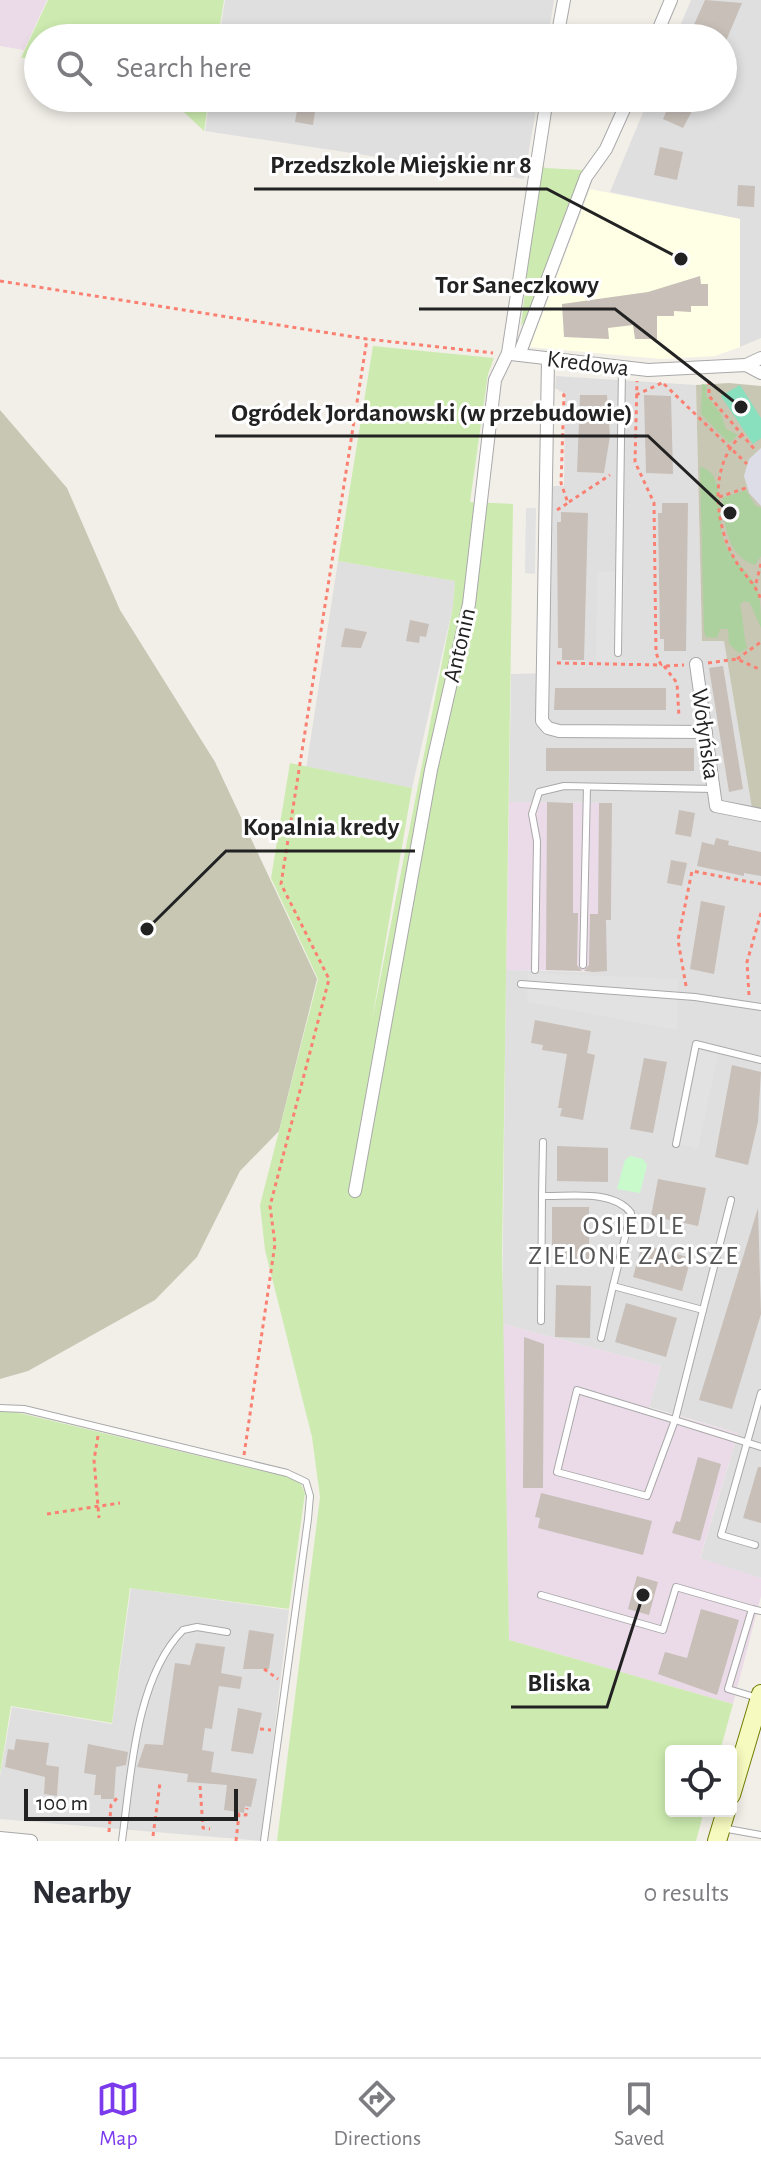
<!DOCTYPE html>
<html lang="en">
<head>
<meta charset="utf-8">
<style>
  :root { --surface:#fff; --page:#f7f7f7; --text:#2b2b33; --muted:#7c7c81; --line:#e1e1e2; --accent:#7c3aed }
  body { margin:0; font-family:"Alegreya Sans",sans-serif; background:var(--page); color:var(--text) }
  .controls { position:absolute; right:24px; bottom:24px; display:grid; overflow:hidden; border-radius:8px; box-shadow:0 4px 12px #0003 }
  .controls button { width:72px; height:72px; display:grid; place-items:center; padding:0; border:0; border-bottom:2px solid var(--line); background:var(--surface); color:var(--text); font:40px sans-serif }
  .scale { position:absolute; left:24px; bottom:20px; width:214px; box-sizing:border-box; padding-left:8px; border:4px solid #222; border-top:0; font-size:22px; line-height:28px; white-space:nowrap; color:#222; -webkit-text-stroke:6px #fff; paint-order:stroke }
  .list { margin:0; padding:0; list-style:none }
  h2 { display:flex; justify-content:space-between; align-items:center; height:104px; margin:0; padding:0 32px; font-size:34px }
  h2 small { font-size:26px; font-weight:400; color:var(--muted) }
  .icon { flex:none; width:44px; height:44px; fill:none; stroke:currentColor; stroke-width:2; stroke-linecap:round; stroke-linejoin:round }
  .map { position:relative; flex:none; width:761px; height:1841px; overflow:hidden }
  .search { position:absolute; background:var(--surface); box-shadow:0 4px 12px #0003; left:24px; right:24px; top:24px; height:88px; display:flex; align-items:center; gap:20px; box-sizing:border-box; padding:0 28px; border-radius:44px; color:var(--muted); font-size:30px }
  .sheet { height:216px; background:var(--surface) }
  nav { display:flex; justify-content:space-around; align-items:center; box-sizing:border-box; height:112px; border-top:2px solid var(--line); background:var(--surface); font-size:22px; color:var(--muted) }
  nav a { display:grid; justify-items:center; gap:4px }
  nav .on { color:var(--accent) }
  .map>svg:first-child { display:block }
  .residential { fill:#e0dfdf }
  .industrial { fill:#ebdbe8 }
  .education { fill:#ffffe5 }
  .construction { fill:#c7c7b4 }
  .grass { fill:#cdebb0 }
  .forest { fill:#add19e }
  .park { fill:#c8facc }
  .pitch { fill:#88e0be }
  .parking { fill:#e2e2e2 }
  .plaza { fill:#dddde8 }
  .building { fill:#c7bfb8 }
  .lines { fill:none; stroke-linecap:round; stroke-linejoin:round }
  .service-casing { stroke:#a9a9a9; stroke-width:8 }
  .minor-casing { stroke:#a9a9a9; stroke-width:14 }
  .secondary-casing { stroke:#707d05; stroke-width:20 }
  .path { stroke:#fa8072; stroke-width:3; stroke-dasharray:4 4; stroke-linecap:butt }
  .service { stroke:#fff; stroke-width:6 }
  .minor { stroke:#fff; stroke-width:12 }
  .secondary { stroke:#f7fabf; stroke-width:18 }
  .labels { text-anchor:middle; stroke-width:6; stroke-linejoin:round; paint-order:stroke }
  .street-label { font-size:24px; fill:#222; stroke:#fff }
  .neighbourhood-label { font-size:26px; letter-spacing:2px; fill:#555; stroke:#fff }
  .leader { fill:none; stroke:#222; stroke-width:3 }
  .callout-dot { fill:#222; stroke:#fff; stroke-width:3 }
  .callout-label { font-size:26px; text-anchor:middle; font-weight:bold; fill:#222; stroke:#fff; stroke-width:6; stroke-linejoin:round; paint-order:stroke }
</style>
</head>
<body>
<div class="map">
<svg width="761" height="1841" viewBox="0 0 761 1841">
  <rect width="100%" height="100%" fill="#f2efe9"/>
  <g class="residential">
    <path d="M225,0H554L548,38H219Z"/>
    <path d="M691,0H761V338L740,347L739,219L610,192L649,98H723V38H675Z"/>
    <path d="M210,98H538L524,179L205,131Z"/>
    <path d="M556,376L696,385L702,640H724L754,817L761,818V1578L700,1559L738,1433L649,1407L661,1366L502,1324L506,970L593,972L606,920H611L612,803L509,802L511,674L547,673L549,486H564L565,394L555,388Z"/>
    <path d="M338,561L455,581L453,606L412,788L306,769Z"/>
    <path d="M131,1588L289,1610L261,1841L0,1819V1776L12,1707L112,1724Z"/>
  </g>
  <g class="industrial">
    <path d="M0,0H47L24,50L0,46Z"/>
    <path d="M509,802L612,803L611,920L606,921L607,971L506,970Z"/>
    <path d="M502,1324L661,1366L649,1408L738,1433L700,1558L761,1578V1596L733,1704L509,1640Z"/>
  </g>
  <path class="education" d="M590,189L740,219V347L715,356L661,359L530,347Z"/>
  <g class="construction">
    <path d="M729,383L761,386V810L752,808L724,641H702L696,385Z"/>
    <path d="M0,410L67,488L120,610L215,762L317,979L279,1131L240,1171L197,1257L155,1300L28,1371L0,1379Z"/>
  </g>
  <g class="grass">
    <path d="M48,0H224L218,38H38V57L21,58Z"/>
    <path d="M169,98H209L204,131Z"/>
    <path d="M540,162L545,168L583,170L529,316L521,326Z"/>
    <path d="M373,346L494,358L488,374L470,502L513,504L502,1254L509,1640L733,1704L720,1751H671V1811H704L696,1841H277L320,1497L312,1437L265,1250L260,1205L318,979L271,878L290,763L412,788L371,1026L453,606L455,581L338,561Z"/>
    <path d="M11,1411L292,1478L301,1484L305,1493L289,1609L130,1588L112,1723L11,1706L0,1774V1412Z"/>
  </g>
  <g class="forest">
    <path d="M702,384L707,385L706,395L721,414L726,429L738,435L729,443L701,414Z"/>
    <path d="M700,467C726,471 717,516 723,538C729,558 745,567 755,584C761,597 761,613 761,628L750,603L744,601L740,605C744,621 743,634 747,648L739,653L729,644L728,629H720L717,638L706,637L704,631Z"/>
    <path d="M746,490L755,505L761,508V556L755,565C726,556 725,524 722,498Z"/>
  </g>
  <path class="park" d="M630,1156L643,1159L647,1165L640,1193L617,1189L625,1160Z"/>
  <path class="pitch" d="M740,385L761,418V438L753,444L721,396Z"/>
  <g class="parking">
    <path d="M526,508H536L535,574L525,573Z"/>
    <path d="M625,571L622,662L596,661L597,572Z"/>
    <path d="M528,973L678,979L677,1030L527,1002Z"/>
    <path d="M700,1050L718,1055L698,1149L680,1144Z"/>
  </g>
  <path class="plaza" d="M761,448V506L749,493L744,476L749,459Z"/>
  <g class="building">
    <path d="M705,0L742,3L723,48V38H688Z"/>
    <path d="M299,98H317L313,125L295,122Z"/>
    <path d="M672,98H699L683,128L663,119Z"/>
    <path d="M660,147L683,152L677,180L654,175Z"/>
    <path d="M738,185L755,186L754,207L737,206Z"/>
    <path d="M700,276L701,284H708V306H691V312L674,311V316H657V339H635L633,325L608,328L609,339L564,337L562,304L648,292Z"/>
    <path d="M580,395H607L610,436L604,473L577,472Z"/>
    <path d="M644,395L671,396L673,474L646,473Z"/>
    <path d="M662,503H688L686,651H664V639H660L658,513H662Z"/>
    <path d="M561,512L588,513L584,660H562V648H558L557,522H561Z"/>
    <path d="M410,620L429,624L426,637L420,636L419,643L406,641Z"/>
    <path d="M345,628L367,632L361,648L341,647Z"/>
    <path d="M723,666L743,789L729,792L709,668Z"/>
    <path d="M555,688H666V710H554Z"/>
    <rect x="546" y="748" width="148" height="23"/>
    <path d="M547,802L573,803V913H578L577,965L582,971L546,970Z"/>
    <path d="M599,803H612L611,920H606L607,971L593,972L584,971L589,965L590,914H598Z"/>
    <path d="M679,810L695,813L691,837L675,834Z"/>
    <path d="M716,838L729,841L728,845L761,852V876L744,873V876L697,866L702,842L714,845Z"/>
    <path d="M671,860L687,863L682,886L667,883Z"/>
    <path d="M701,901L725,906L714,974L690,969Z"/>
    <path d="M535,1020L591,1031L587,1053L595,1055L583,1120L560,1116L562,1108H558L567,1054L542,1050L543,1045L531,1043Z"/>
    <path d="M644,1058L667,1062L653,1133L630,1129Z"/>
    <path d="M732,1065L761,1072L758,1122L748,1165L715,1157Z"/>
    <path d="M557,1146L608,1148V1182L557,1181Z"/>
    <path d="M658,1179L706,1188L698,1226L651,1216Z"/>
    <path d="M552,1207H589V1259L552,1258Z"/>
    <path d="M758,1208L761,1314L732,1409L699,1400Z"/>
    <path d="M642,1244L691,1258L682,1291L633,1277Z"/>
    <path d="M556,1285L591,1286L590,1338L555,1337Z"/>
    <path d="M626,1303L677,1318L666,1357L615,1342Z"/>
    <path d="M524,1337L544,1344L543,1488H523Z"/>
    <path d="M698,1457L721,1464L700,1541L672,1533L676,1521L680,1522Z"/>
    <path d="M758,1467H761V1523L743,1518Z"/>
    <path d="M541,1493L652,1521L643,1555L538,1528L540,1518L535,1517Z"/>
    <path d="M637,1576L658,1582L649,1615L628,1609Z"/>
    <path d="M701,1609L739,1620L717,1695L658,1674L665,1652L687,1658Z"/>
    <path d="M249,1630L274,1634L269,1669H243Z"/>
    <path d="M196,1643L225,1647L221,1673L242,1677L240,1689L219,1686L212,1729L205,1728L202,1750L214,1752L211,1772L257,1779L251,1807L245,1806L244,1813L224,1810L227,1785L187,1782L188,1774L137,1767L145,1744L163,1745L175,1663L190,1665Z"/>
    <path d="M238,1708L262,1713L253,1754L231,1751Z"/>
    <path d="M16,1739L49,1743L46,1765L59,1767L57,1796L44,1794L45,1777L5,1767L8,1749L14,1750Z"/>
    <path d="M88,1744L128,1752L126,1765L116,1767L114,1799H101V1795H94L96,1775L84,1773Z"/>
  </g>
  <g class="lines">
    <defs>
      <g id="service">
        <path d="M618,653L622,368"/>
        <path d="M583,965L587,787"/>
        <path d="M535,970L537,841L532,814L539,792L564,786L714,789"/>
        <path d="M521,984L695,997L761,1007"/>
        <path d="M676,1144L696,1044L761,1060"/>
        <path d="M542,1196L543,1142"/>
        <path d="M731,1200L675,1420L761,1447"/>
        <path d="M541,1321L542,1196C569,1197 613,1189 631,1213L613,1286L703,1310"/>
        <path d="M601,1338L613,1286"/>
        <path d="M577,1390L675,1420L647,1496L557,1472Z"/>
        <path d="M0,1408L24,1409L287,1473L306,1482L310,1496L308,1519L264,1841"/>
        <path d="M755,1545L721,1535L761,1393"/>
        <path d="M541,1595L663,1630L676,1587L752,1609"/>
        <path d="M758,1698L728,1689L752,1609L761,1611"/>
        <path d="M722,1828L761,1835"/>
        <path d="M122,1841C131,1776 135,1679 183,1630L197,1627L227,1632"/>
      </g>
      <g id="minor">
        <path d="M557,38L564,0"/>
        <path d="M655,38L671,0"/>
        <path d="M511,354L648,370L746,365L761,373"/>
        <path d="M519,355L586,177L606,149L629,98"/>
        <path d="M548,359L542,721L548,728L559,731L706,732"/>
        <path d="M746,365L761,358"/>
        <path d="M696,664L716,806L761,815"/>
        <path d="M355,1191L431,770L469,604L495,380L508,353L547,98"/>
        <path d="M0,1838L31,1841"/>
      </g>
      <g id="secondary">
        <path d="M731,1795L761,1694"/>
        <path d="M717,1841L726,1811"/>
      </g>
    </defs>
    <use href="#service" class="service-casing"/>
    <use href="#minor" class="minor-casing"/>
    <use href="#secondary" class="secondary-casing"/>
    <g class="path">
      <path d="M0,281L367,339L493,353"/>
      <path d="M709,381V396L756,451"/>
      <path d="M664,384L747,464"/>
      <path d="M636,395L664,382"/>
      <path d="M742,435C709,463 714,522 734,558C743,575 755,582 761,600"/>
      <path d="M719,497L746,488"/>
      <path d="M569,502L610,475"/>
      <path d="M557,510L568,503L561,483L564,395L559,392"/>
      <path d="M756,583L761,564"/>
      <path d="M737,659L761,642"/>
      <path d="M557,663L661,665L656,653L654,503L635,462L637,381"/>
      <path d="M708,663L737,659L761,670"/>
      <path d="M664,666L677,683L679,717"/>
      <path d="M666,666L684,665"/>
      <path d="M686,986L678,940L692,871L761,884"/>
      <path d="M749,995L747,962L761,913"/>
      <path d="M98,1436L94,1460L99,1518"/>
      <path d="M244,1455L275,1244L270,1206L329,979L281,884L367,339"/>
      <path d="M47,1514L120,1503"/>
      <path d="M264,1669L278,1679"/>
      <path d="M260,1729L271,1730"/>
      <path d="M200,1786L203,1828L210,1829"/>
      <path d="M109,1832L111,1805L117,1798"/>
      <path d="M153,1836L160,1783"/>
      <path d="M236,1841L239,1814L246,1815L247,1808"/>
    </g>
    <use href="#service" class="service"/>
    <use href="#minor" class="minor"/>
    <use href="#secondary" class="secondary"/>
  </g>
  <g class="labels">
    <g class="street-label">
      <text transform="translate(588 363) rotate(7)" y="8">Kredowa</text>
      <text transform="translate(459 645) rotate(-77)" y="8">Antonin</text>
      <text transform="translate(706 734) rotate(82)" y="8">Wołyńska</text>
    </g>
    <g class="neighbourhood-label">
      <text x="634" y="1234">OSIEDLE<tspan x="634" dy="30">ZIELONE ZACISZE</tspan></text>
    </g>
  </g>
  <path class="leader" d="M681 259L547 189H254M741 407L615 309H419M730 513L648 436H215M147 929L226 851H415M643 1595L607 1707H511"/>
  <g class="callout-dot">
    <circle cx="681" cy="259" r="8"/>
    <circle cx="741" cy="407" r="8"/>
    <circle cx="730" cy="513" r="8"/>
    <circle cx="147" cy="929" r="8"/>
    <circle cx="643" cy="1595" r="8"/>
  </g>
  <g class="callout-label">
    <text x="401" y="173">Przedszkole Miejskie nr 8</text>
    <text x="517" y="293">Tor Saneczkowy</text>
    <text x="432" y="421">Ogródek Jordanowski (w przebudowie)</text>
    <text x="321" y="835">Kopalnia kredy</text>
    <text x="559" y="1691">Bliska</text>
  </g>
</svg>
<div class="controls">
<button><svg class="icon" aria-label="locate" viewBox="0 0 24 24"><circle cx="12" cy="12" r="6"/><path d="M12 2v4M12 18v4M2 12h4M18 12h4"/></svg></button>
</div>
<div class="scale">100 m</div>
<div class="search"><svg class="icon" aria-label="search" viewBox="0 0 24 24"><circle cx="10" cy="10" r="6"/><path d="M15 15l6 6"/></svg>Search here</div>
</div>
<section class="sheet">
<h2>Nearby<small>0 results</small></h2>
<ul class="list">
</ul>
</section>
<nav>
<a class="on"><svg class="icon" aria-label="map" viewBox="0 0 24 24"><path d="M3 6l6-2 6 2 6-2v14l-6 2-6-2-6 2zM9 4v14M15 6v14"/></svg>Map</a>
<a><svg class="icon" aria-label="directions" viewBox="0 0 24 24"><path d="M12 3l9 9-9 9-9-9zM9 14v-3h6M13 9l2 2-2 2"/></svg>Directions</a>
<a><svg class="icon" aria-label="saved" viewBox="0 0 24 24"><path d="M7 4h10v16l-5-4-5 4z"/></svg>Saved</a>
</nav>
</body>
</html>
